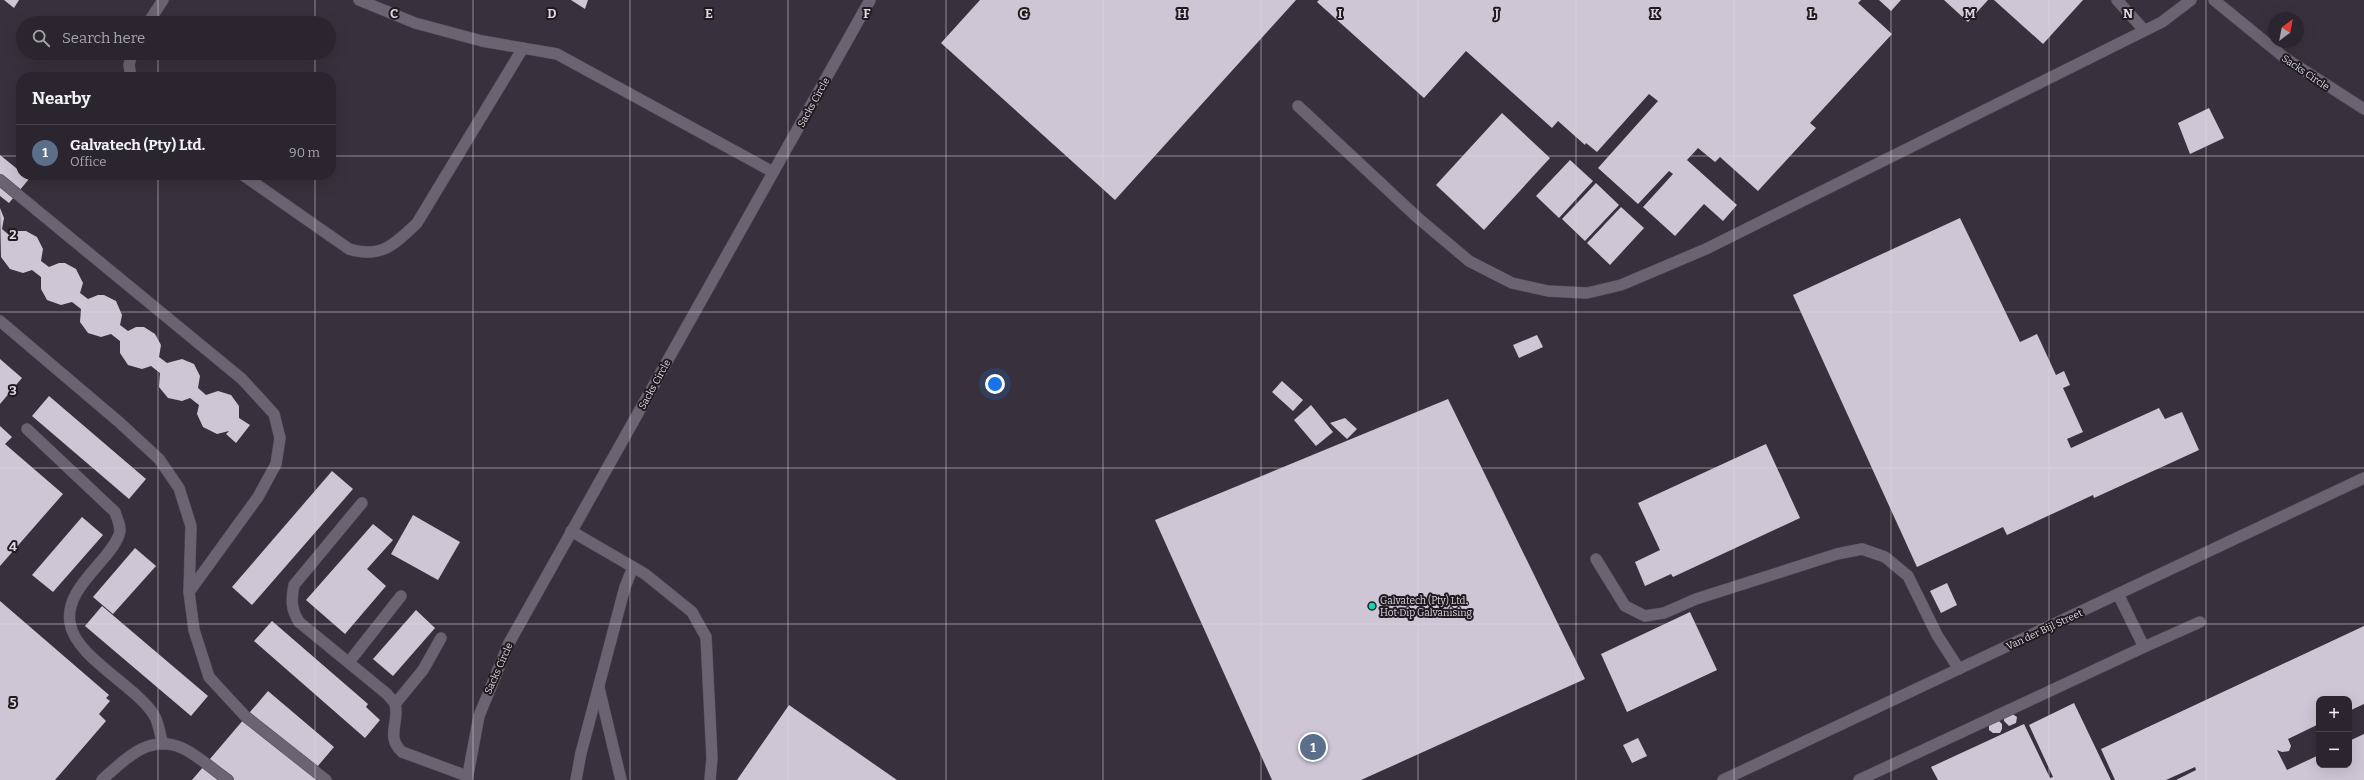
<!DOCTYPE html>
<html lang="en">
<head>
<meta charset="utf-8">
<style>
  :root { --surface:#2a252e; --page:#36313a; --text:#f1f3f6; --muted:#a5a5aa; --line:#46424a; --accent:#14d5b3 }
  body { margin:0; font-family:Bitter,serif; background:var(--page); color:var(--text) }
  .controls { position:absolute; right:12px; bottom:12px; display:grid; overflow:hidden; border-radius:8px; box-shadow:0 4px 16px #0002 }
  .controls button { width:36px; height:36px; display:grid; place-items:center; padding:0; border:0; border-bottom:1px solid var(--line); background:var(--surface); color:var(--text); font:20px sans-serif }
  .compass { position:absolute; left:2268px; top:12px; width:36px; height:36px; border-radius:50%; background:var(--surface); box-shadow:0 4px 16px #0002; rotate:32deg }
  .you { position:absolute; left:995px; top:384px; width:14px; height:14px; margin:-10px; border:3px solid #fff; border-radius:50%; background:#1a73e8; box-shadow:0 0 0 6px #1a73e833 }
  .badge { display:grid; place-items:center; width:26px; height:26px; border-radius:50%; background:var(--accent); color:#fff; font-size:13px; font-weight:700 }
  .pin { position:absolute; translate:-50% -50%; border:2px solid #fff; box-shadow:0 1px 4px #0006 }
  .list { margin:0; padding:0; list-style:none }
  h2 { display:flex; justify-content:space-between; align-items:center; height:52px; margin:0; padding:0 16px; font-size:17px }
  h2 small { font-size:13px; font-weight:400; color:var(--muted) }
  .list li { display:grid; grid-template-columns:26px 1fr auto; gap:12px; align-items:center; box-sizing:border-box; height:56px; padding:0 16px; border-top:1px solid var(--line) }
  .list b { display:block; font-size:15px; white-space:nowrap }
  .list p { margin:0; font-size:13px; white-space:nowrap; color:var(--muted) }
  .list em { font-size:13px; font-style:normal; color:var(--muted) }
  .icon { flex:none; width:22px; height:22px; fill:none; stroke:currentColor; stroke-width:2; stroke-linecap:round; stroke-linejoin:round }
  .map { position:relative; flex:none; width:2364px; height:780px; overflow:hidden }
  .search { position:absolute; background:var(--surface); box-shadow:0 4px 16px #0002; left:16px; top:16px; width:320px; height:44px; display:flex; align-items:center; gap:10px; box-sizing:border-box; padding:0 14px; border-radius:22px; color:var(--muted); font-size:15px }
  .panel { position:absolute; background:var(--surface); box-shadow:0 4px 16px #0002; left:16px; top:72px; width:320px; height:108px; border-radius:16px }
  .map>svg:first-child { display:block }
  .building { fill:#cec6d5 }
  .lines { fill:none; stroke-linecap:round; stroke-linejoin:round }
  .service-casing { stroke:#544e59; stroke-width:12 }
  .service { stroke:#6b6371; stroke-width:11 }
  .grid { fill:none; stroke:#ddd8e0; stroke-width:1; stroke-opacity:0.55 }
  .poi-dot { fill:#14d5b3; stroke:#1e1a20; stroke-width:1.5 }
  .labels { text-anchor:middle; stroke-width:4; stroke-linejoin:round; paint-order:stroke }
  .street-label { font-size:10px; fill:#ddd8e0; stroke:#1e1a20 }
  .poi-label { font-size:10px; fill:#ddd8e0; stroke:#1e1a20; text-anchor:start }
  .grid-label { font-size:13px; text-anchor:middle; font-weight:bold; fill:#ddd8e0; stroke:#1e1a20; stroke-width:4; stroke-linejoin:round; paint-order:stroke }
</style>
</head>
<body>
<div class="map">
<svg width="2364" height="780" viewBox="0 0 2364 780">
  <rect width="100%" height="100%" fill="#38313d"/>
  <g class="building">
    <path d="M4,0H19L14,8Z"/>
    <path d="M571,0H588L585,9Z"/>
    <path d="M980,0H1296L1115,200L941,43Z"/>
    <path d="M1319,0H1861L1858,3L1892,34L1810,123L1816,128L1758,191L1720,157L1715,162L1698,148L1687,160L1737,205L1723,221L1704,204L1675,236L1643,207L1673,174L1669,171L1638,204L1598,168L1658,101L1649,94L1597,152L1586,143L1585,145L1558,121L1552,128L1466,51L1424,98L1317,2Z"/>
    <path d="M1879,0H1901L1891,11Z"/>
    <path d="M1944,0H1988L1968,22Z"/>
    <path d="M1994,0H2083L2043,44Z"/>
    <path d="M2209,108L2224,138L2190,154L2178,123Z"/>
    <path d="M1502,113L1550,158L1484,230L1436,185Z"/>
    <path d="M0,155L21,172V175L29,179L9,203L0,196Z"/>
    <path d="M1570,160L1593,181L1559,218L1536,196Z"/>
    <path d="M1596,183L1619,205L1585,241L1562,219Z"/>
    <path d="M1621,207L1644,228L1610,265L1587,243Z"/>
    <path d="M0,208L4,218L2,229L9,235L18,231H26L37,237L43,249L41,261L49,267L59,263H65L76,269L83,283L80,293L88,299L98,295H104L116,301L122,315L120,325L128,331L136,327H144L155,334L161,345L159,357L167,363L182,359L194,364L200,376L198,388L206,395L218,391L231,395L239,406V418L250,425L236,443L226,434L229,431L217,434L203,427L197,414L199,405L190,398L182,401L168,398L159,387L160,373L151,366L142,369L128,365L120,353V341L111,334L101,337L88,333L80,322L81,309L72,302L61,305L47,300L41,289V277L32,270L23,273L10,269L1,257Z"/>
    <path d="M1960,218L2020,342L2037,334L2056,375L2064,371L2070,385L2063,388L2083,432L2067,439L2071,448L2159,408L2165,419L2182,412L2199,450L2094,498L2093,495L2007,535L2003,527L1917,567L1793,295Z"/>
    <path d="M1537,335L1543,347L1519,358L1513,345Z"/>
    <path d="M0,359L22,378L0,404Z"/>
    <path d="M1282,381L1303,400L1293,411L1272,392Z"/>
    <path d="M49,396L146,479L129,499L32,416Z"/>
    <path d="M1448,399L1585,679L1361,780H1272L1155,520Z"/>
    <path d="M1311,405L1333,432L1316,446L1294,420Z"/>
    <path d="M1345,418L1357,429L1347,439L1330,423Z"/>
    <path d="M0,426L12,437L5,444L63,494L0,566Z"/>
    <path d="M1766,444L1800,518L1673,577L1671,574L1645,586L1635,562L1660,550L1638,503Z"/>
    <path d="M332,471L353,489L252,605L232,587Z"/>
    <path d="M413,515L460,542L438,580L391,554Z"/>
    <path d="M82,517L103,535L53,592L32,575Z"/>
    <path d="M373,524L393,540L367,569L386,586L345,634L306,600Z"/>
    <path d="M135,548L156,566L113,614L93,597Z"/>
    <path d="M1947,583L1957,605L1941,613L1930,591Z"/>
    <path d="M0,601L109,695L106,698L110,701L99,714L106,721L55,780H0Z"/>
    <path d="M102,606L208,696L191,716L85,626Z"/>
    <path d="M416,610L435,628L393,676L373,659Z"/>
    <path d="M1690,612L1717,670L1627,712L1601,654Z"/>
    <path d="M272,621L368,704L366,707L380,720L365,738L254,641Z"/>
    <path d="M2364,626V704L2349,711V699H2319V724L2288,739L2291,746L2289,751L2282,752L2277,750L2287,770L2319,755V765H2349V741L2364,734V780H2176L2196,770L2195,767L2166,780H2115L2101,749Z"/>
    <path d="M268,691L334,747L317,767L332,780H192Z"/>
    <path d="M2074,703L2111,780H1938L1931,767L2024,724L2050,778L2053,777L2029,725Z"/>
    <path d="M789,705L897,780H737Z"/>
    <path d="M2011,713L2017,717L2016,723L2009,726L2004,721V717Z"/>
    <path d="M1999,721L2002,724V729L2000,733H1993L1989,730V724Z"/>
    <path d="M1638,738L1647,756L1632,763L1623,745Z"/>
  </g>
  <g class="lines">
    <defs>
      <g id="service">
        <path d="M359,0L415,23L482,41L557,54L773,172"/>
        <path d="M2117,0L2144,30"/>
        <path d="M2214,0L2285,58L2364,109"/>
        <path d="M148,23L163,0"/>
        <path d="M131,77L129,65L132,53"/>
        <path d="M1298,106L1418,218L1469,261L1512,283L1548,291L1587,293L1621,285L1706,249L2162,22L2191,0"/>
        <path d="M243,175L349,249C381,259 395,244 417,223L523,48"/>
        <path d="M0,180L242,379L274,414L280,438L276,464L258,497L189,592"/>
        <path d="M0,321L119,422L159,459L179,488L191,526L189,592L194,630L209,677L245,716L326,780"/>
        <path d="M27,429L115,512C117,519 122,527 119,535C109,562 64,588 70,623C75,657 135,685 154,715C159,723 160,736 163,744"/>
        <path d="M362,503L294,585C291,600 291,609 299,622L387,694C389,697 394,701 395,704C400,722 385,736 402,752L467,776"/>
        <path d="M571,531L645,574L692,612L706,637L712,758L710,780"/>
        <path d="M1596,559L1625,606L1645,616L1664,613L1696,599L1837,554L1862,549L1885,557L1908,576L1937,635L1959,669"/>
        <path d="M2144,647L2200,622"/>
        <path d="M349,662L401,596"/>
        <path d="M599,688L621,780"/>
        <path d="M395,704L423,670L441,638"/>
        <path d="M102,780C124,760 149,733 182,748C198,755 213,770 228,780"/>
        <path d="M467,780L479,716L509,643L870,0"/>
        <path d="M576,780L581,753L625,587L633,567"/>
        <path d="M1723,780L2364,478"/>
        <path d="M1859,780L2144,647L2118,594"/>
      </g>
    </defs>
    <use href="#service" class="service-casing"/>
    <use href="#service" class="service"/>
  </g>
  <path class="grid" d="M158,0V23M315,0V23M473,0V780M630,0V780M788,0V780M946,0V780M1103,0V780M1261,0V780M1418,0V780M1576,0V780M1734,0V780M1891,0V780M2049,0V780M2206,0V780M158,53V77M315,53V77M0,156H21M331,156H2364M158,175V780M315,175V780M0,312H2364M0,468H2364M0,624H2364"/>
  <circle class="poi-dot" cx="1372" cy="606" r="4"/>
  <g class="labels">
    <g class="street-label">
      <text transform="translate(2306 72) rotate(34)" y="4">Sacks Circle</text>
      <text transform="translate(813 102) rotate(-61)" y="4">Sacks Circle</text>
      <text transform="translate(654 384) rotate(-61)" y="4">Sacks Circle</text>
      <text transform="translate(2044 629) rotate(-25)" y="4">Van der Bijl Street</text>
      <text transform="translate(498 668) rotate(-66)" y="4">Sacks Circle</text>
    </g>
    <g class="poi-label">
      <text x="1380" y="604">Galvatech (Pty) Ltd.<tspan x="1380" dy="12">Hot Dip Galvanising</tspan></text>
    </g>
  </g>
  <g class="grid-label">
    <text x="394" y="18">C</text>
    <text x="552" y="18">D</text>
    <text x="709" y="18">E</text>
    <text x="867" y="18">F</text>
    <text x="1024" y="18">G</text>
    <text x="1182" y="18">H</text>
    <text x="1340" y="18">I</text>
    <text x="1497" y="18">J</text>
    <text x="1655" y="18">K</text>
    <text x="1812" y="18">L</text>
    <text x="1970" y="18">M</text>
    <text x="2128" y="18">N</text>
    <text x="13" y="239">2</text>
    <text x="13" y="395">3</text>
    <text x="13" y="551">4</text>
    <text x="13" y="707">5</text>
  </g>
</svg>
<div class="controls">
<button>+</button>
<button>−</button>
</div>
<svg class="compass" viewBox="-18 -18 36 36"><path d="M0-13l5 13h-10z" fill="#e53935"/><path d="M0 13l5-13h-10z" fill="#a5a5aa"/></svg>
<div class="you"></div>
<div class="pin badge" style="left:1313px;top:747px;background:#5c6f8a">1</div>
<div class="search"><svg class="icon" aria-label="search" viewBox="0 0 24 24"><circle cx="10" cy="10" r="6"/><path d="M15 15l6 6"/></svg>Search here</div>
<section class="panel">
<h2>Nearby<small></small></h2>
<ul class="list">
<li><span class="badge" style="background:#5c6f8a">1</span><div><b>Galvatech (Pty) Ltd.</b><p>Office</p></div><em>90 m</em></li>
</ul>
</section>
</div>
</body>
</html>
